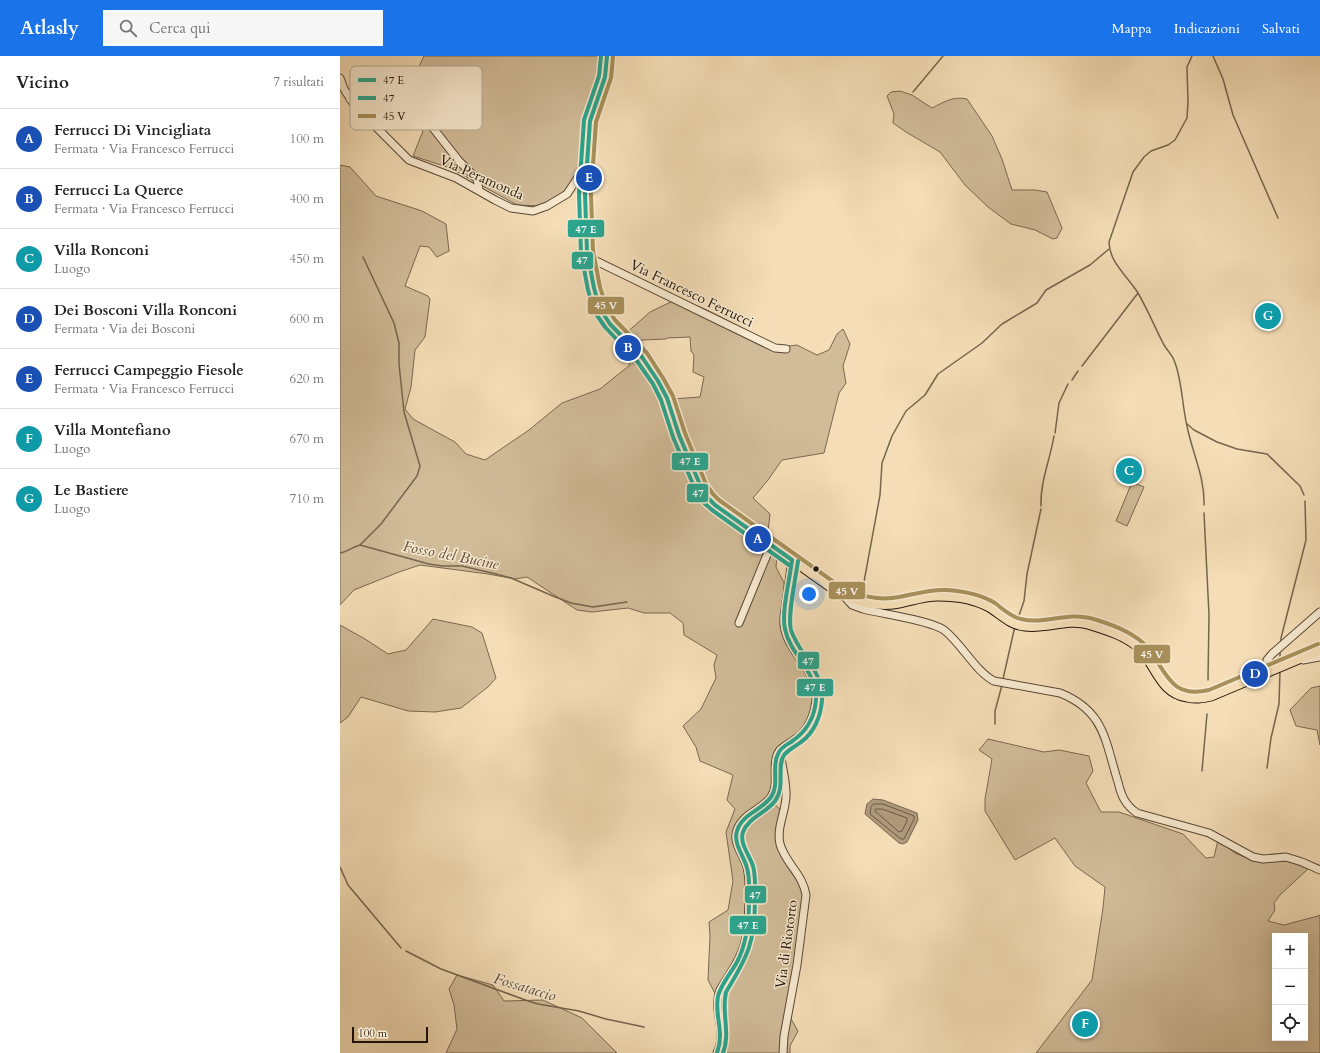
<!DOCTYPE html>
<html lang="it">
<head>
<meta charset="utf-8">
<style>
  :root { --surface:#fff; --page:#f6f6f6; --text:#222; --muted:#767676; --line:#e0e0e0; --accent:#1a73e8 }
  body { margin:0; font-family:Cardo,serif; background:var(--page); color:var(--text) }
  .controls { position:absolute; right:12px; bottom:12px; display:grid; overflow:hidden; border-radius:0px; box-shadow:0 4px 16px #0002 }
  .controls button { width:36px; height:36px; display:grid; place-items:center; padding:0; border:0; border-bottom:1px solid var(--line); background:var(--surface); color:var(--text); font:20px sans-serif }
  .scale { position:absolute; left:12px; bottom:10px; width:76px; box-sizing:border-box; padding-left:4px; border:2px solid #231508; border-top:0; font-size:11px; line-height:14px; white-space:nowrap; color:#231508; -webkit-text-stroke:3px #f8ead0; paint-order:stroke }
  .you { position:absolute; left:469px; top:538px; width:14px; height:14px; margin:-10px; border:3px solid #fff; border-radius:50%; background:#1a73e8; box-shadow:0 0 0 6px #1a73e833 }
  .badge { display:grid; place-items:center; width:26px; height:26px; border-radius:50%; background:var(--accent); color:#fff; font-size:13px; font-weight:700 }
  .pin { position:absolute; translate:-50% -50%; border:2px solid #fff; box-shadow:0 1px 4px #0006 }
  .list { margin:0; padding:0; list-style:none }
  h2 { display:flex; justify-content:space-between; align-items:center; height:52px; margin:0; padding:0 16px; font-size:17px }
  h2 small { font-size:13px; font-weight:400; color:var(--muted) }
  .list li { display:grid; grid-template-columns:26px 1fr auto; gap:12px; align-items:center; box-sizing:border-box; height:60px; padding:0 16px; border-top:1px solid var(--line) }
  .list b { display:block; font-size:15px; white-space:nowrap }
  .list p { margin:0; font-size:13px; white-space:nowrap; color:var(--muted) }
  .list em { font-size:13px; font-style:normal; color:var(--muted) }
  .icon { flex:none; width:22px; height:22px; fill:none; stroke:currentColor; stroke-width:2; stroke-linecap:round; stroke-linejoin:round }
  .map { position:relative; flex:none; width:980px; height:997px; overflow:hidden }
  header { display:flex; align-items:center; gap:24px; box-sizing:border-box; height:56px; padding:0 20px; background:var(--accent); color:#fff }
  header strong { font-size:19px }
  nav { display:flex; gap:22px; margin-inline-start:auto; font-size:14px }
  .search { width:280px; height:36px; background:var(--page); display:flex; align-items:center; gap:10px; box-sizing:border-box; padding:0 14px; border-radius:0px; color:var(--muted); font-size:15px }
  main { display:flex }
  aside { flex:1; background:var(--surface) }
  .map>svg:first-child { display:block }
  .green { fill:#d1bc99; stroke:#7a6850; fill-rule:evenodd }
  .water { fill:#ae9a7c; stroke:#76654e }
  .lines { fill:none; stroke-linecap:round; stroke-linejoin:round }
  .shore { stroke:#685842; stroke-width:1 }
  .stream { stroke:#76654e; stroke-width:1.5 }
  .minor-casing { stroke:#584734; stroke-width:9 }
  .major-casing { stroke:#231508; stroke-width:11 }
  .minor { stroke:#f8ead0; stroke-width:7 }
  .major { stroke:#f5deb7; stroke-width:9 }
  .bus-1-casing { stroke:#f8ead0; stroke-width:7 }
  .bus-2-casing { stroke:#f8ead0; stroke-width:7 }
  .bus-3-casing { stroke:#f8ead0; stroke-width:7 }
  .bus-1 { stroke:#2ba58e; stroke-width:4 }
  .bus-2 { stroke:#2ba58e; stroke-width:4 }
  .bus-3 { stroke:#a8905a; stroke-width:4 }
  .bus-dot { fill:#231508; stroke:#f8ead0; stroke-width:1.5 }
  .labels { text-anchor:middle; stroke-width:3; stroke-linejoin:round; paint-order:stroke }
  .street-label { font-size:14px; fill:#231508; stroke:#f8ead0 }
  .water-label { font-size:15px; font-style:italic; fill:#5b4a36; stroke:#f8ead0 }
  .key { fill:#f8ead0; stroke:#b8aa94; stroke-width:1 }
  .key-label { font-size:11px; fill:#231508 }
  .line-badge { stroke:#f8ead0; stroke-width:1.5 }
  .badge-label { font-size:11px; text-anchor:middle; font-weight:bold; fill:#fff }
</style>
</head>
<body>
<header>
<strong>Atlasly</strong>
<div class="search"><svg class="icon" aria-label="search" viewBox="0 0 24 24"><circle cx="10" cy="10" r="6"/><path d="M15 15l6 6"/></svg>Cerca qui</div>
<nav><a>Mappa</a><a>Indicazioni</a><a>Salvati</a></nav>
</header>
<main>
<aside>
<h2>Vicino<small>7 risultati</small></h2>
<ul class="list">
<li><span class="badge" style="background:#1a4fb4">A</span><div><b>Ferrucci Di Vincigliata</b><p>Fermata · Via Francesco Ferrucci</p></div><em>100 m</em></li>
<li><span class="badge" style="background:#1a4fb4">B</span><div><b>Ferrucci La Querce</b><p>Fermata · Via Francesco Ferrucci</p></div><em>400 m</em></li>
<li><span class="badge" style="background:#0f9aa8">C</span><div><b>Villa Ronconi</b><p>Luogo</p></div><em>450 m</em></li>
<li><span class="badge" style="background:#1a4fb4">D</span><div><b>Dei Bosconi Villa Ronconi</b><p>Fermata · Via dei Bosconi</p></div><em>600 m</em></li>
<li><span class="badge" style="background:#1a4fb4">E</span><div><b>Ferrucci Campeggio Fiesole</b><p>Fermata · Via Francesco Ferrucci</p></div><em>620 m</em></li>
<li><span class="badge" style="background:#0f9aa8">F</span><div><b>Villa Montefiano</b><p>Luogo</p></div><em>670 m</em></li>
<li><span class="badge" style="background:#0f9aa8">G</span><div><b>Le Bastiere</b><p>Luogo</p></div><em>710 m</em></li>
</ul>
</aside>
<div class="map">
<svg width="980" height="997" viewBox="0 0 980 997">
  <rect width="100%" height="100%" fill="#f5deb7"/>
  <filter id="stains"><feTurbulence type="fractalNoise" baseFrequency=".005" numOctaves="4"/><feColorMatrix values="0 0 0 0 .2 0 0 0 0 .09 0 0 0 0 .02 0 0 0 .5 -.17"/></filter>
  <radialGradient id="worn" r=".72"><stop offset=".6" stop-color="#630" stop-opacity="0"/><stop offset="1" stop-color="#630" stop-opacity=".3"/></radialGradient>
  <g class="green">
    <path d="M84,0H259L261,8L249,64L243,111L225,137L201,150L177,149L110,112L73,100L83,75L60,57L71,28Z"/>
    <path d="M560,35L572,39L592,52C604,46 613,40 627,43L652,80L662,103L672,134H695L707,136L722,172L717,182L713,183L695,174L671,168L648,151L625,129L600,96L566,76L553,67L554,58L547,40L551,36Z"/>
    <path d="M0,109L10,111L36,140L82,155L106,168L109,195L97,201L89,191L80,190L65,230L88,240L90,243L85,281L75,294L71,331L65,353L73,363L115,386L126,398L145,404L189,374L222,347L260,333L290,309L276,286L310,256L339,242L367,254L440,291L457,289L477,299L489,294L497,278L503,273L510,288L503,310L506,327L499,337L484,397L442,404L428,424L413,442L430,458L428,475L438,488L436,511L444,527L443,569L469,621L475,637L470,659L461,675L440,690L432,734L427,742L440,753L437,773L459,823L464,842L447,956L458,975L450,990V997H380L385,981L382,951L368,924L370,880L369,866L388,854L393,825L386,776L395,753L387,744L393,719L360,705L356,691L343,670L361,653L376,622L374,609L377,599L344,579L343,567L330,557H304L288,552L252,556L237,554L187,521L175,523L148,518L80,509L59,516L14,534L0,549ZM350,281L351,295L354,299L353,316L364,321L360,341L331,343L316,312L311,305L295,288L302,284L326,283L327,282Z"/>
    <path d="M792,426L804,431L787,470L776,465Z"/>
    <path d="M93,563L132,571L142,577L156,622L148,631L121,652L95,656L68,655L21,641L8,661L0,667V569L25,583L48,598L66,594Z"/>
    <path d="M980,630V689L977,674L956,670L950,654L971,632Z"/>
    <path d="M648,683L704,696L719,694L749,700L753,715L746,727L761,756H779L843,778L866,802L874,801L878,784L895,797L914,805H949L968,813L940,839L934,847L935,854L928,865L944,869L978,860L980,859V997H696L752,924L763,852L765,831L735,810L715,782L675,804L645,755V743L652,703L639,694ZM935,880H965V982H935Z"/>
    <path d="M117,919L153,929L164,945L203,944L242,962L277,997H106L117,973L114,949L109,933Z"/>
  </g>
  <path class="water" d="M533,743L543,744L577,757L578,764L567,786L563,788L559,787L525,758L527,748Z"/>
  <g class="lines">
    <g class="shore">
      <path d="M534,748H543L574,760V763L564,783H561L530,758L531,751Z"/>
      <path d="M536,753H542L567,762V765L562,775L559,776L535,755Z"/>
    </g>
    <g class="stream">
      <path d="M852,0L847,11L848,46L847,62L835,84L828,89L811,95L804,101L793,116L769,186C769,206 788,221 798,237C808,254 815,272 824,289C827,294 832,299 834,304C842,323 842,349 847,370C852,396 865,421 864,449"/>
      <path d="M873,0L883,23L893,59L938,162"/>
      <path d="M573,36L603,0"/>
      <path d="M742,310L798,237"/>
      <path d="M732,324L738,315"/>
      <path d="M847,368L854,374L877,386L897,393L927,398L960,430L964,439"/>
      <path d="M715,377L719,347L728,328"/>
      <path d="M701,450C700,426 710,404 714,380"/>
      <path d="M864,457L869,559L868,624"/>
      <path d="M20,489L41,468L77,420L80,410L64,356L59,308V287L54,267L23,201"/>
      <path d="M0,497C8,496 12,491 20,489L89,508L102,510H122L156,518L171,522L213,540L231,547L253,551L287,546"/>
      <path d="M521,542L540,439L542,407L552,380L566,355L585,339L598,318L642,287L662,268L697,247L706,234L750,209L769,193"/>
      <path d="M677,565L684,545L687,518L701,453"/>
      <path d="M941,587V582L966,484L965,445"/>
      <path d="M940,607V595"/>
      <path d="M663,623L675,570"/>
      <path d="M655,668V655L662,629"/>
      <path d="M927,712L931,682L939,648L940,615"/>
      <path d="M862,715L867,658"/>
      <path d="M0,811L8,829L61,892"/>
      <path d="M66,895L101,913L188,945L198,948L239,955L266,963L304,971"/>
    </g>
    <defs>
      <g id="minor">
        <path d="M0,22L4,33L15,50L69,104L116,122L155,144L171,152L193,155L207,150L227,138L241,117L247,110"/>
        <path d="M52,38L93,72L119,105L137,123L139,134"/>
        <path d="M10,43L39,39L63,38L78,48L96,53L112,54L125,60"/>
        <path d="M248,201L435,292L446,293"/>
        <path d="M503,539L512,549L523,553C542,558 589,564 604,574C621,587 636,616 654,625L720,637C765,655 765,685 778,726C781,739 785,749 797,757L869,777L913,801L923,803L946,801L962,806L980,814"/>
        <path d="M399,567L431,489"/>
        <path d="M963,604L980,601"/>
        <path d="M925,616L927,604L932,598L980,556"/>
        <path d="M440,694C441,708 446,722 446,737C447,754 436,770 440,788C445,807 463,818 466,839L457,909L444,980L443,997"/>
        <path d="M377,997C388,974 372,956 380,934C389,919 401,903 405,886C409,873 408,860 409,847C409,835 410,823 407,811C404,799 392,787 397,774C403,757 422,754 431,741C440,728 431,710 438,697C441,691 449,688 454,684C468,676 475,658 476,643C479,611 441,594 444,561L452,504"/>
      </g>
      <path id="major" d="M267,0L265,21L250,65L245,138L247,196L254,232L260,253L270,268L302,301L318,325L327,342L339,379L361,431L368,442L375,449L502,539C519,545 535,550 553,548C568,546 582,540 598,540C615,540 636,543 651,552C662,559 671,569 685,570C706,573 727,562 748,568C764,573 785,579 798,591C816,607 819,637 847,641C856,643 862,642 871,640L980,594"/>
    </defs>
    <use href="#minor" class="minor-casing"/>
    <use href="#major" class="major-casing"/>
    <use href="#minor" class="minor"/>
    <use href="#major" class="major"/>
    <defs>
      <g id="bus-1">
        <path d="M267,0L265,21L250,65L245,138L247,196L254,232L260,253L270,268L302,301L318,325L327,342L339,379L361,431L368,442L375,449L452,504"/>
        <path d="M377,997C385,974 374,961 378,940C381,928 391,917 397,906C407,887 409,866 409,845C409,834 410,822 407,812C404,800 393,788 397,775C402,758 421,755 431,741C440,728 431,711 438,698C440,692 446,689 451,686C466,676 475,661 476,643C477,615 450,599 445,573C441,557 450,522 452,504"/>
      </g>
      <g id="bus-2">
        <path d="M261,0L259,20L244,64L239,138L241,197L248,234L254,255L265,271L297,305L313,328L321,344L333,381L355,433L363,446L372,454L449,509"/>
        <path d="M383,997C391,977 381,957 386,936C408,900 415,886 415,843C415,832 416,821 413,810C410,800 399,787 403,776C408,762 426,757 435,745C446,730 436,711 444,699C448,694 456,690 461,686C474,677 481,660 482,644C484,615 459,599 451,574C447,560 456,521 458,505"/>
      </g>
      <path id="bus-3" d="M273,1L271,22L256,66L251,138L253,195L260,231L266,250L275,264L307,297L323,322L333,340L345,377L366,428L373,438L379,444L505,534C520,539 536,544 552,542C570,540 587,533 606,534C623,535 640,538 655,547C663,553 671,561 681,563C703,569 727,556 750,562C768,567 788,574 802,586C826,609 826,644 869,634L978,588"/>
    </defs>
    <use href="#bus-1" class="bus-1-casing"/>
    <use href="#bus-2" class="bus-2-casing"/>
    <use href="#bus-3" class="bus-3-casing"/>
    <use href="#bus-1" class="bus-1"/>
    <use href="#bus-2" class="bus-2"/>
    <use href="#bus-3" class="bus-3"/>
  </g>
  <circle class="bus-dot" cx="476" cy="513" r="3.5"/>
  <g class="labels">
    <g class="street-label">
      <text transform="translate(142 121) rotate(24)" y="5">Via Peramonda</text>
      <text transform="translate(352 237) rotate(26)" y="5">Via Francesco Ferrucci</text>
      <text transform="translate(446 888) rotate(-82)" y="5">Via di Riotorto</text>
    </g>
    <g class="water-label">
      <text transform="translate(111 499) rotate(11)" y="5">Fosso del Bucine</text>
      <text transform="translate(185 931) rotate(17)" y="5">Fossataccio</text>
    </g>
  </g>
  <rect x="10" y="10" width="132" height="64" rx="6" class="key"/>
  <rect x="18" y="22" width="18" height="4" fill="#2ba58e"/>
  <rect x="18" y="40" width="18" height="4" fill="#2ba58e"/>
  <rect x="18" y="58" width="18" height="4" fill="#a8905a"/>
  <g class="key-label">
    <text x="43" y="28">47 E</text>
    <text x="43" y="46">47</text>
    <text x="43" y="64">45 V</text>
  </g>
  <g class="line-badge">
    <rect x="227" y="163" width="38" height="19" rx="4" fill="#2ba58e"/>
    <rect x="231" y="195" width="23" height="19" rx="4" fill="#2ba58e"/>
    <rect x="247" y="240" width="38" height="19" rx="4" fill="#a8905a"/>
    <rect x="331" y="396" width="38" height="19" rx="4" fill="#2ba58e"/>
    <rect x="346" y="427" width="23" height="20" rx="4" fill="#2ba58e"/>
    <rect x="488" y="525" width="38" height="19" rx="4" fill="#a8905a"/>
    <rect x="793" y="588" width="38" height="20" rx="4" fill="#a8905a"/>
    <rect x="457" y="595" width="23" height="19" rx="4" fill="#2ba58e"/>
    <rect x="456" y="622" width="38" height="19" rx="4" fill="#2ba58e"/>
    <rect x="404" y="829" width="23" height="19" rx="4" fill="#2ba58e"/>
    <rect x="389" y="859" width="38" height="20" rx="4" fill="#2ba58e"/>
  </g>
  <g class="badge-label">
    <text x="246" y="177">47 E</text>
    <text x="242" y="208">47</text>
    <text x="266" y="253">45 V</text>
    <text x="350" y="409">47 E</text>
    <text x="358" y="441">47</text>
    <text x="507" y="539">45 V</text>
    <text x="812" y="602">45 V</text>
    <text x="468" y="609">47</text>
    <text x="475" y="635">47 E</text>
    <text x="415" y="843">47</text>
    <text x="408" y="873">47 E</text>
  </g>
  <rect width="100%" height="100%" filter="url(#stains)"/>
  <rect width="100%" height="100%" fill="url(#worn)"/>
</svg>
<div class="controls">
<button>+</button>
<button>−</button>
<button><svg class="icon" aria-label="locate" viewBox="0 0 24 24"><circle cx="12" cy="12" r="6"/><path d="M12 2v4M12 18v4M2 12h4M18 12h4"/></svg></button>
</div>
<div class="scale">100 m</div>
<div class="you"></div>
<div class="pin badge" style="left:418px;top:483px;background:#1a4fb4">A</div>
<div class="pin badge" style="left:288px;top:292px;background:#1a4fb4">B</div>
<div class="pin badge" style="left:789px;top:415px;background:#0f9aa8">C</div>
<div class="pin badge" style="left:915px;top:618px;background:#1a4fb4">D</div>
<div class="pin badge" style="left:249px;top:122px;background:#1a4fb4">E</div>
<div class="pin badge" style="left:745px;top:968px;background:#0f9aa8">F</div>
<div class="pin badge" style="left:928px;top:260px;background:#0f9aa8">G</div>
</div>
</main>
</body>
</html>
